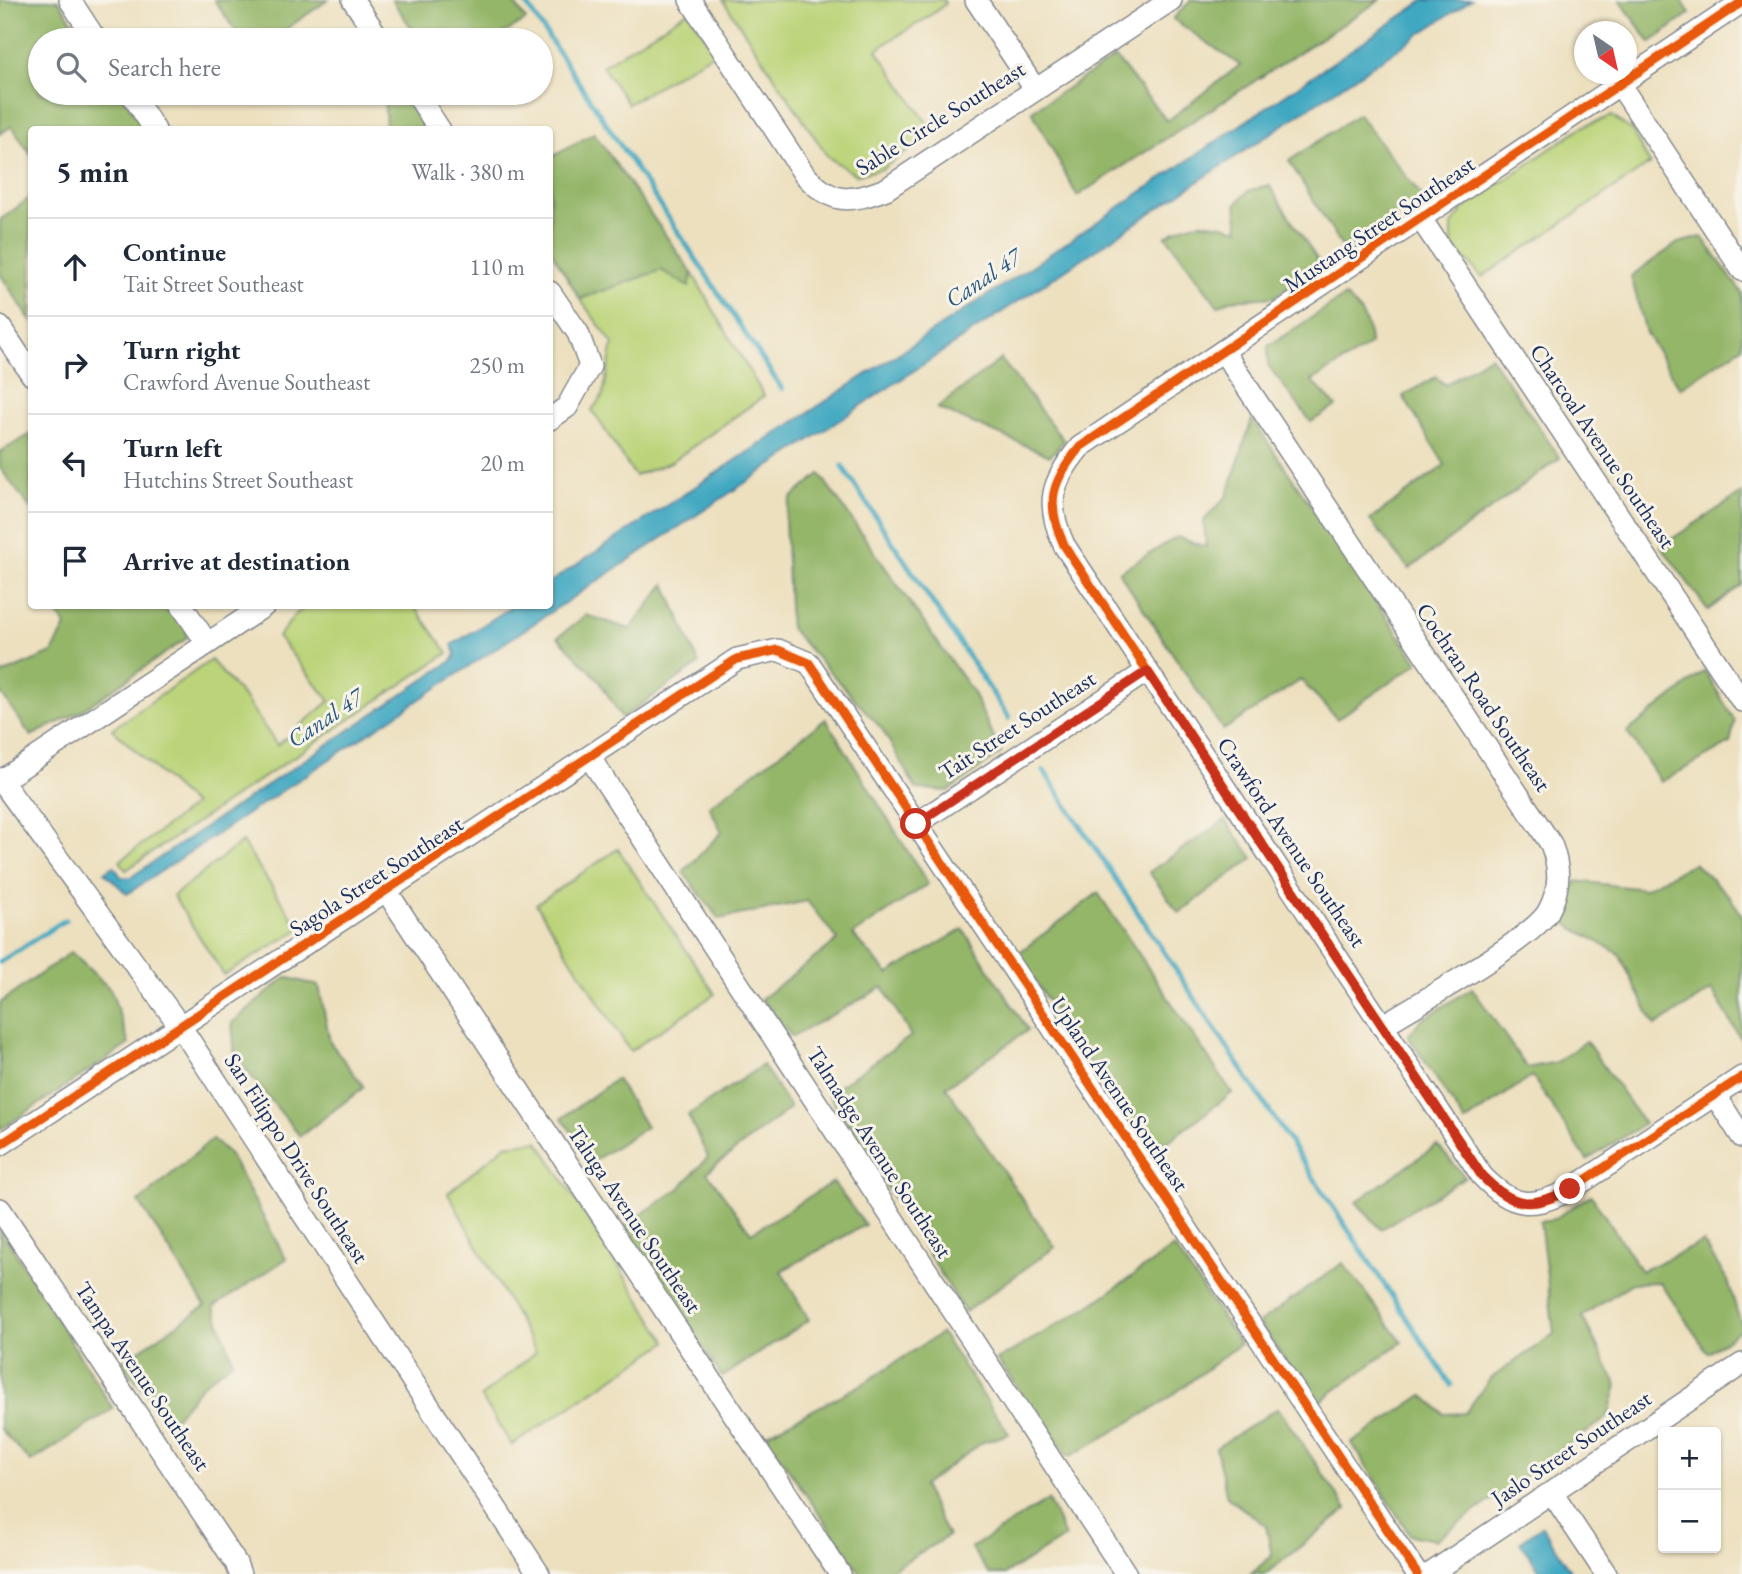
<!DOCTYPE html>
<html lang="en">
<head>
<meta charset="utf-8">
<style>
  :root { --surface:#fff; --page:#f6f6f7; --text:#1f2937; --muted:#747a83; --line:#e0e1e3 }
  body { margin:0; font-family:"EB Garamond",serif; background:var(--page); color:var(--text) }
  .controls { position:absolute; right:21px; bottom:21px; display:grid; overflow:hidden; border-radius:7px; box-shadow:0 2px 5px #0004 }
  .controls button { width:63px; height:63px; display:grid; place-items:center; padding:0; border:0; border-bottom:2px solid var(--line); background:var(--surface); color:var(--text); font:35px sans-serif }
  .compass { position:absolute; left:1574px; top:21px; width:63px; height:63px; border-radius:50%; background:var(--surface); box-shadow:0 2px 5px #0004; rotate:146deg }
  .stop { position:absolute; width:21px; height:21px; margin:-16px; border:5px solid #c8321e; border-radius:50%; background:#fff }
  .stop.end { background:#c8321e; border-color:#fff; box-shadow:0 2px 7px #0008 }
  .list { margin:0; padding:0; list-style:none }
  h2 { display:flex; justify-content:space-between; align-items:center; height:91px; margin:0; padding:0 28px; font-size:30px }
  h2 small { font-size:23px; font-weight:400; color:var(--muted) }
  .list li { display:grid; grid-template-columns:46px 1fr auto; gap:21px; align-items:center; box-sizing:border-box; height:98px; padding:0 28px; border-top:2px solid var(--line) }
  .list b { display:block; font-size:26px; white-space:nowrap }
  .list p { margin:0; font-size:23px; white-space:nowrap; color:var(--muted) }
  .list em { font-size:23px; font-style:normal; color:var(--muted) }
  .icon { flex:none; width:38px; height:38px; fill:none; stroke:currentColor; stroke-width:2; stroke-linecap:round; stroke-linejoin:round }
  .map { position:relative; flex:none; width:1742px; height:1574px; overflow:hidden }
  .search { position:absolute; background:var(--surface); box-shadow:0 2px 5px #0004; left:28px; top:28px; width:525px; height:77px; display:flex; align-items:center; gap:18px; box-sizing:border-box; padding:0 24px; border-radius:38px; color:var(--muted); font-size:26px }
  .panel { position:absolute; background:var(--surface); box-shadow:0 2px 5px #0004; left:28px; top:126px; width:525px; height:483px; border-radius:7px }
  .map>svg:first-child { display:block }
  .green { fill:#bbd479; stroke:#6b826c; stroke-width:2 }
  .forest { fill:#94b669; stroke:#587264; stroke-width:2 }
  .water { fill:#41a8c1; stroke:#2e6c90; stroke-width:2 }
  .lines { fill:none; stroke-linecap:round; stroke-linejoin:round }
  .stream { stroke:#41a8c1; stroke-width:5 }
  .minor-casing { stroke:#84888e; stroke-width:24 }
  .minor { stroke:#fff; stroke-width:21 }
  .cycleway-casing { stroke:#f7f3e8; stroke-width:13 }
  .cycleway { stroke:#e8590c; stroke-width:9 }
  .route { stroke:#c8321e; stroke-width:9 }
  .labels { text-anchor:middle; stroke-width:6; stroke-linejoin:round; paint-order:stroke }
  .street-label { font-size:23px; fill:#1b2f5e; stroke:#f7f3e8 }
  .water-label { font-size:24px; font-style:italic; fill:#285981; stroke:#f7f3e8 }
</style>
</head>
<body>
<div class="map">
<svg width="1742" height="1574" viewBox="0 0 1742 1574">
  <rect width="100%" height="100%" fill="#f7f3e8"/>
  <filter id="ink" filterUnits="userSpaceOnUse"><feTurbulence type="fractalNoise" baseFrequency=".0143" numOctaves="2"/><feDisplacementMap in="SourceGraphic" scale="14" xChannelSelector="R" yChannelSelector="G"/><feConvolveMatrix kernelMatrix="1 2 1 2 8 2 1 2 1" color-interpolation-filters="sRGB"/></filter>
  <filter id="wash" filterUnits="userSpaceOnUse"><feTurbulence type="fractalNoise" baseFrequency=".00686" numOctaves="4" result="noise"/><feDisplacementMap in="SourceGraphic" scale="28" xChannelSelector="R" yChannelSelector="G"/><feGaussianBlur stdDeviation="1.57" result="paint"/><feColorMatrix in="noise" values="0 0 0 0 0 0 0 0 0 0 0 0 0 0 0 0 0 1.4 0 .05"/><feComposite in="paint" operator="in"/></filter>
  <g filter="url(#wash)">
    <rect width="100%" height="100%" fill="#ede0bf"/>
    <g class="green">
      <path d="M723,0H944L945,4C924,23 899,32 877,50L934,133L882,169L856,175L828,157Z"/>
      <path d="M688,11L715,52L628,104L602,66Z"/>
      <path d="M1612,116L1632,131L1650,164L1482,277L1452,245V225L1463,209L1582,127Z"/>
      <path d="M661,270L689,287L692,273L764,396L671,462L635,476L592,410L603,395L613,344L580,299Z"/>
      <path d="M307,606H414L448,653L126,870L120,861L194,805L112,729L211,660L246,700L277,745L330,701L278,637L296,614Z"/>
      <path d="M242,842L300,929L224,975L173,896Z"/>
      <path d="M618,849L715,994L630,1051L536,904Z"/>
      <path d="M538,1141L667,1342L512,1445L481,1397L536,1352L448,1193L506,1145Z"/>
    </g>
    <g class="forest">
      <path d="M0,0H58L85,40H40V93H121L145,129L32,130L31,155L12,126L0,134Z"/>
      <path d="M214,0H328L270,40H242Z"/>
      <path d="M392,0H512L526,20L493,40H420Z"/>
      <path d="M1191,0H1380L1077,196L1032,111L1115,57L1167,121L1240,65L1173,19Z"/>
      <path d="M1620,0H1681L1690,13L1650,43Z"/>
      <path d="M384,93H402L425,129H386Z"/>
      <path d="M1358,114L1423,198L1344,250L1289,161Z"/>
      <path d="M594,133L692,273L689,287L661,270L580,299L550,249V158Z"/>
      <path d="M1269,185L1320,264L1274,297L1230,300L1218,306L1166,236C1192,218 1210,221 1239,229L1236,204L1248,191Z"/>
      <path d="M31,197V321L0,274V220Z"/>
      <path d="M1702,237L1742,293V347L1680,388L1646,333L1631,276L1678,243Z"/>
      <path d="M1345,296C1362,311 1369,322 1370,345L1312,381L1336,406L1311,422L1268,365V346Z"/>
      <path d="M1490,356L1560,458L1409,569L1370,520L1445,465L1403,396L1436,377L1445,385Z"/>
      <path d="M1001,359L1064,441L1050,456L937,408Z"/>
      <path d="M1252,419L1418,663L1337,719L1301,680L1223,730L1119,572L1177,537L1206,547L1204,520L1227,496Z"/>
      <path d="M31,434V509L0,468V452Z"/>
      <path d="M820,474L973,693L1001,753L949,791L916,789L882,729L790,628L785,519L791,498Z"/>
      <path d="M1742,493V585L1708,610L1661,546Z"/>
      <path d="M665,584L699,664L622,718L598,679L558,637L586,615L630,629Z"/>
      <path d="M53,606H175L187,623V638L80,712L31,736L0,692V675L52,653L66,626Z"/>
      <path d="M1705,671L1735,721L1730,743L1661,782L1627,732Z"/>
      <path d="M826,719L928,884L853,935L888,974L963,929L1028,1030L946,1087L1055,1247L965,1312L828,1094L911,1036L883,987L792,1037L761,999L838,940L807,901L719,919L683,872L722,832L709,806Z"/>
      <path d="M1225,820L1253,858L1179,913L1149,872Z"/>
      <path d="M1694,863L1729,896L1742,915V1041L1712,990L1655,1026L1619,954L1560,920L1576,881L1644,889Z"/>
      <path d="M1098,893L1232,1093L1167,1142L1143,1144L1017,954Z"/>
      <path d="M71,952L111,990L129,1044L0,1130V1003Z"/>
      <path d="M286,977L319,986L330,1042L364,1087L300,1136L235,1056L232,1023Z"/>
      <path d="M1472,988L1527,1068L1557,1062L1586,1041L1644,1124L1587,1160L1532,1076L1465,1122L1408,1036L1420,1021Z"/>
      <path d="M763,1065L790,1108L707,1172L751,1233L833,1182L865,1225L781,1271L809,1320L722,1377L623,1227L681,1187L708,1157L688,1115Z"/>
      <path d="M616,1079L646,1127L592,1162L562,1118Z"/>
      <path d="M212,1139L229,1154L286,1259L214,1307L233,1361L202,1385L172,1422L120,1363L205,1306L139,1202Z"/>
      <path d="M1437,1145L1465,1177L1381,1229L1356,1202Z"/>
      <path d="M1591,1195L1641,1271L1703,1242L1728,1281L1742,1328L1708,1353L1660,1282L1632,1283L1582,1316L1617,1385L1608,1417L1435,1540L1410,1535L1352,1443L1423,1395L1444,1414L1465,1413L1490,1379L1554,1334L1540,1221L1554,1219Z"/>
      <path d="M0,1228L113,1409L31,1462L0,1429Z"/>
      <path d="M1174,1247L1240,1344L1158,1406L1069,1457L997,1360L1091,1305Z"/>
      <path d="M1343,1263L1402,1342L1316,1404L1259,1323Z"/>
      <path d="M941,1333L1009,1434L983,1442L923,1486L948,1536L884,1574H861L765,1435L861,1385Z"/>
      <path d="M1278,1408L1347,1509L1266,1574H1250L1272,1556L1266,1526L1227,1497L1216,1448Z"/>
      <path d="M1048,1500L1065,1537L1005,1574H989L971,1548Z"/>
    </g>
    <g class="water">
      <path d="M1425,0H1471L127,894L104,872L114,866L121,877H131L453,660L456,654L452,645L513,606H550V582L1026,270Z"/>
      <path d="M1542,1526L1573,1574H1542L1520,1542Z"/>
    </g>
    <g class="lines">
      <g class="stream">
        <path d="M524,0L782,389"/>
        <path d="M842,466L1009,718"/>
        <path d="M1044,771L1451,1385"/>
        <path d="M0,962L65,920"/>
      </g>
    </g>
  </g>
  <g filter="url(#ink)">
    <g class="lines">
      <defs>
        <g id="minor">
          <path d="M70,0L96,40"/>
          <path d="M353,0L380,40"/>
          <path d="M690,0L804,174C832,205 849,203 886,189L1171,0"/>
          <path d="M976,0L1035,89"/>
          <path d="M1742,2L1080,447C1051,482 1045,503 1064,545L1482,1176C1513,1208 1531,1209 1570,1190L1742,1077"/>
          <path d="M1620,85L1742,270"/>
          <path d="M131,93L155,130"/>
          <path d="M416,93L440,130"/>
          <path d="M1421,219L1742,701"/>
          <path d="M550,292L578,333L590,366L567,407L550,419"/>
          <path d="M0,327L32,375"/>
          <path d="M1223,351L1551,844C1560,868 1561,888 1548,912C1530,941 1417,1004 1382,1026"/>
          <path d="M182,606L207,643"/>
          <path d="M590,758L1126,1574"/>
          <path d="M0,779L180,1026L539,1574"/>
          <path d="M1,781L264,606"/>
          <path d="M916,824L1147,671"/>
          <path d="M387,892L840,1574"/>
          <path d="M1715,1095L1742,1137"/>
          <path d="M0,1145L737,659L778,650L809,663L1417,1574"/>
          <path d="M0,1209L236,1563L240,1574"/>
          <path d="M1552,1493L1606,1574"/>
          <path d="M1430,1574L1742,1364"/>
        </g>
      </defs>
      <use href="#minor" class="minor-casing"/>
      <use href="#minor" class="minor"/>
      <defs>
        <g id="cycleway">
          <path d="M1742,2L1080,447C1051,482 1045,503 1064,545L1482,1176C1513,1208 1531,1209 1570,1190L1742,1077"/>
          <path d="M0,1145L737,659L778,650L809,663L1417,1574"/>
        </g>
      </defs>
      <use href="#cycleway" class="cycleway-casing"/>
      <use href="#cycleway" class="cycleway"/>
    </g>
  </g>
  <g class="lines" filter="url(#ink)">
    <path class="route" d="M916,824L1147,671L1482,1176C1513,1208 1531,1209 1570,1189"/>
  </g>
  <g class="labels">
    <g class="street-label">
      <text transform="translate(940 118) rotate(-32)" y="8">Sable Circle Southeast</text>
      <text transform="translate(1379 224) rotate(-34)" y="8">Mustang Street Southeast</text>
      <text transform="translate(1603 446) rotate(56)" y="8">Charcoal Avenue Southeast</text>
      <text transform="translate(1484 697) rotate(56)" y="8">Cochran Road Southeast</text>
      <text transform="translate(1017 725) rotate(-33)" y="8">Tait Street Southeast</text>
      <text transform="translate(1292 842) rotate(56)" y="8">Crawford Avenue Southeast</text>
      <text transform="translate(376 876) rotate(-33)" y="8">Sagola Street Southeast</text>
      <text transform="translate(1120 1094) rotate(56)" y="8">Upland Avenue Southeast</text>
      <text transform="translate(880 1152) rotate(57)" y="8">Talmadge Avenue Southeast</text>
      <text transform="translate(297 1158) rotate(57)" y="8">San Filippo Drive Southeast</text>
      <text transform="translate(635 1219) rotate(56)" y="8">Taluga Avenue Southeast</text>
      <text transform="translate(143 1376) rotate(56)" y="8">Tampa Avenue Southeast</text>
      <text transform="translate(1571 1448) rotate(-34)" y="8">Jaslo Street Southeast</text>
    </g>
    <g class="water-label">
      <text transform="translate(983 278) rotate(-34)" y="8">Canal 47</text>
      <text transform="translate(325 718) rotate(-34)" y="8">Canal 47</text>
    </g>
  </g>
</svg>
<div class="controls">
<button>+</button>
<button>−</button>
</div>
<svg class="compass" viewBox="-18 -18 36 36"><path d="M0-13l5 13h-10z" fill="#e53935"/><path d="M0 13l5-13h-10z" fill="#747a83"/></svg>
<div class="stop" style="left:916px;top:824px"></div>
<div class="stop end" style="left:1570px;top:1189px"></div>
<div class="search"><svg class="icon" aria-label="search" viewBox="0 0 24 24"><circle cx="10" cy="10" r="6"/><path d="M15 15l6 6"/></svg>Search here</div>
<section class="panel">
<h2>5 min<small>Walk · 380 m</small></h2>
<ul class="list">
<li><svg class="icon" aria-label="ahead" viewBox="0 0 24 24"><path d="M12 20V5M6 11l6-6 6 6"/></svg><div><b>Continue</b><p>Tait Street Southeast</p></div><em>110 m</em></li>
<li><svg class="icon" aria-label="right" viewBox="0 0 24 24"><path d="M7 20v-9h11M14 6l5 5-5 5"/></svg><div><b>Turn right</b><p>Crawford Avenue Southeast</p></div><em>250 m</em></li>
<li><svg class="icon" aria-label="left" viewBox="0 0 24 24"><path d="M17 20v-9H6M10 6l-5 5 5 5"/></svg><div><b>Turn left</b><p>Hutchins Street Southeast</p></div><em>20 m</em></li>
<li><svg class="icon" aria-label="arrive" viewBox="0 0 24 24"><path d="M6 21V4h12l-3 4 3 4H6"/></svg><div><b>Arrive at destination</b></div></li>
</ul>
</section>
</div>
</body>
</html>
